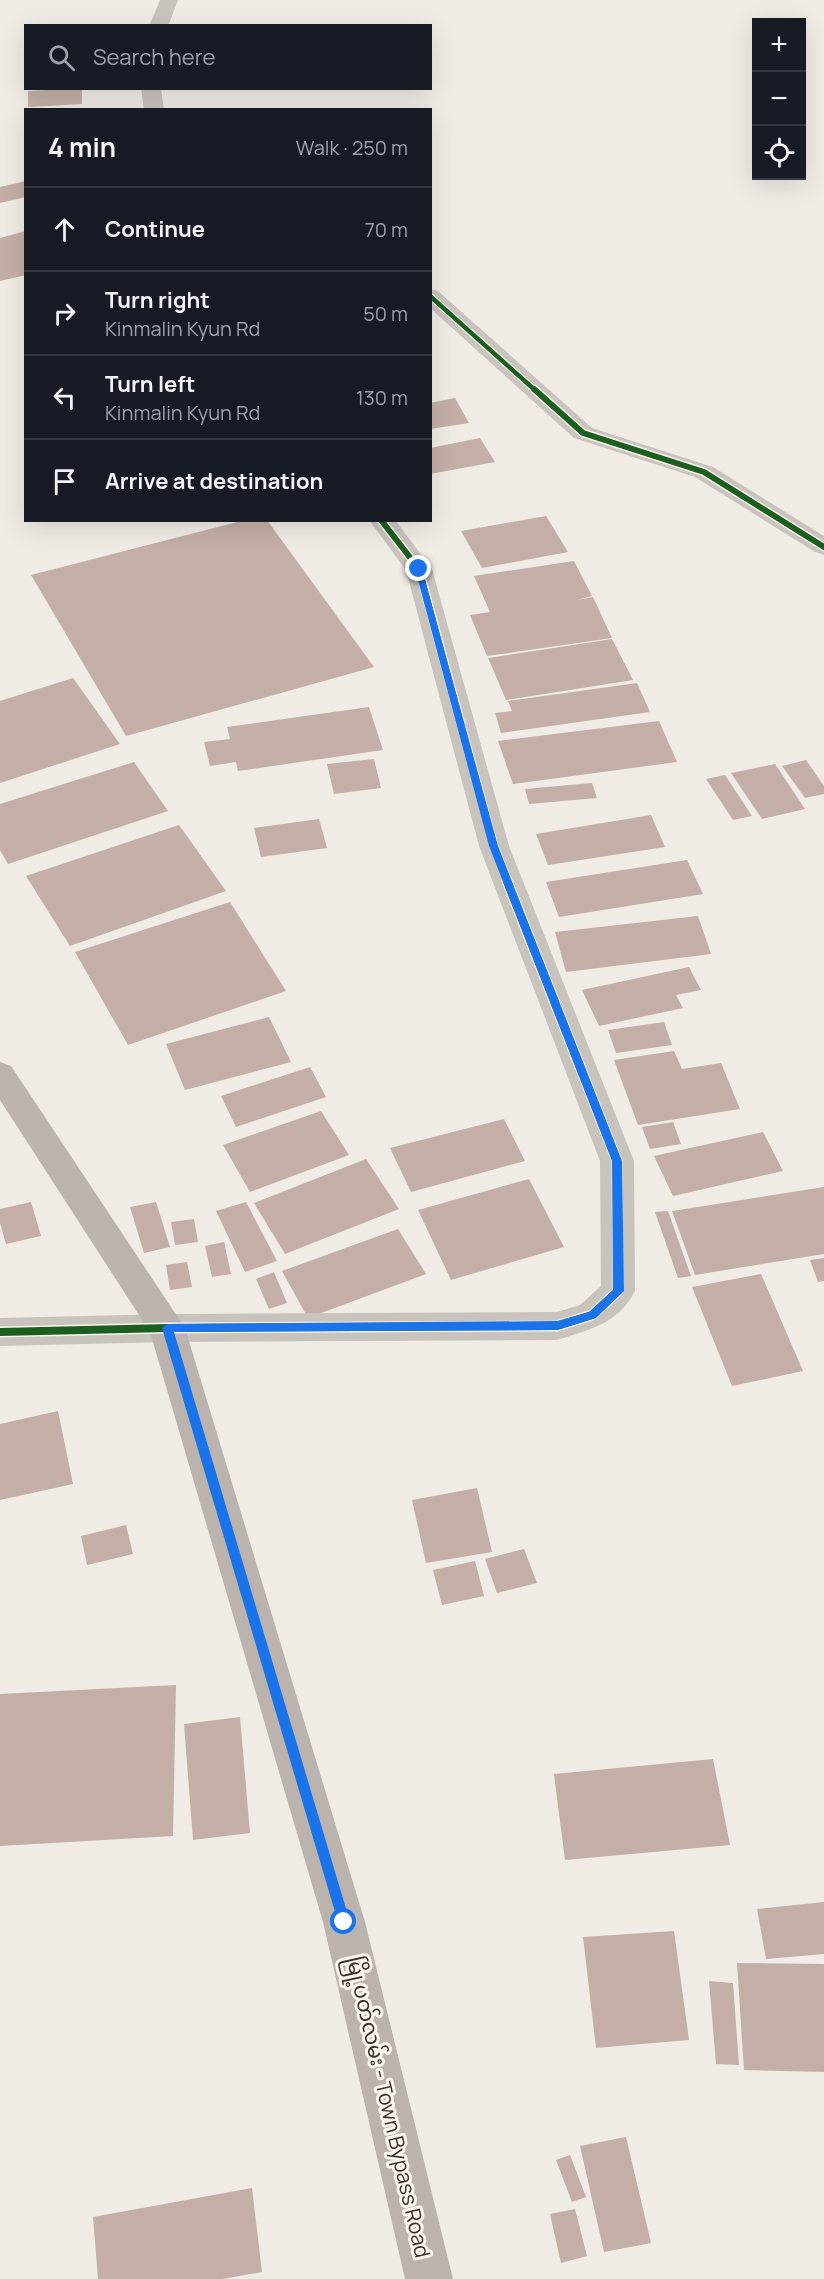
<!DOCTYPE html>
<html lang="en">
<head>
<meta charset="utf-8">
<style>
  :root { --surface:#171b24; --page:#20242c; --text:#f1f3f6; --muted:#9ea1a6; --line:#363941 }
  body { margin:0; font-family:Manrope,"Noto Sans Myanmar",sans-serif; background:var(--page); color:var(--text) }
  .controls { position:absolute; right:18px; top:18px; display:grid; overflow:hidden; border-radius:0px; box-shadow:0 6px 24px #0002 }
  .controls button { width:54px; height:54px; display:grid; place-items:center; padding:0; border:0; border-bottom:2px solid var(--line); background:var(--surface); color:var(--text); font:30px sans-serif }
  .stop { position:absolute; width:18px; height:18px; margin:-14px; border:4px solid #1a73e8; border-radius:50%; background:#fff }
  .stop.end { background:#1a73e8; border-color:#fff; box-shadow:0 2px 6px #0008 }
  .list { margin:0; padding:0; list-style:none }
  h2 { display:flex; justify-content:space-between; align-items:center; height:78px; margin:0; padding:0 24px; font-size:26px }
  h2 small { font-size:20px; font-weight:400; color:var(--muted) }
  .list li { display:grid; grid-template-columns:39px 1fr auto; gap:18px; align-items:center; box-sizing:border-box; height:84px; padding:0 24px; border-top:2px solid var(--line) }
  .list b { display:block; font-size:22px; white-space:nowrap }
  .list p { margin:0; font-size:20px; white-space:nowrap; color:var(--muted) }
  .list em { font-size:20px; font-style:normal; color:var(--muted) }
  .icon { flex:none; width:33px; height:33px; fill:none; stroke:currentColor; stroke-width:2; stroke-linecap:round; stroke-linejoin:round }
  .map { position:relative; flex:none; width:824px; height:2279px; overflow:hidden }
  .search { position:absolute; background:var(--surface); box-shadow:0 6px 24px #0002; left:24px; top:24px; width:408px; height:66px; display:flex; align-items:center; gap:15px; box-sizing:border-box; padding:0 21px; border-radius:0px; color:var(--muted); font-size:22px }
  .panel { position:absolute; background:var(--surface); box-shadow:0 6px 24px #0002; left:24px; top:108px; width:408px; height:414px; border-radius:0px }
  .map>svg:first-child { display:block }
  .building { fill:#c3afa7 }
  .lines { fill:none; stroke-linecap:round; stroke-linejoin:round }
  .minor { fill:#c9c3be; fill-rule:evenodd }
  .secondary { fill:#bab3ae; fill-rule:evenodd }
  .cycleway-far2-casing { stroke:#fbf5ee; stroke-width:7 }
  .cycleway-far1-casing { stroke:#fbf5ee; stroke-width:9 }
  .cycleway-casing { stroke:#fbf5ee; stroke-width:11 }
  .cycleway-far2 { stroke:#1b5e20; stroke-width:4.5 }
  .cycleway-far1 { stroke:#1b5e20; stroke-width:6 }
  .cycleway { stroke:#1b5e20; stroke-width:8 }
  .route { fill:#1a73e8 }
  .labels { text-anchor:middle; stroke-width:6; stroke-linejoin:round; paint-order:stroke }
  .street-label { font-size:21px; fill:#3b302b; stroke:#fbf5ee }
</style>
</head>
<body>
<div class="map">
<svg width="824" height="2279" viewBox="0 0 824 2279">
  <rect width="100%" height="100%" fill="#f0ebe5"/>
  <g class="building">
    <path d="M82,88V104L28,107V91Z"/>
    <path d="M26,181V197L0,203V187Z"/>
    <path d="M26,231V275L0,281V238Z"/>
    <path d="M455,398L469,423L430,429V403Z"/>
    <path d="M480,438L495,462L430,474V448Z"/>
    <path d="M546,516L568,552L482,568L461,531Z"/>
    <path d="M245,520H267L374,667L126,736L31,575Z"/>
    <path d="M574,561L592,596L577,600L593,597L612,638L487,656L470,615L490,612L474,576Z"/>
    <path d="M612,639L633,680L506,700L488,658Z"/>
    <path d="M73,678L120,744L0,783V701Z"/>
    <path d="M637,683L650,712L501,733L495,713L512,711L508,701Z"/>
    <path d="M369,707L383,750L238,771L236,762L210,766L204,742L230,739L227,727Z"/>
    <path d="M659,721L677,762L513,784L498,741Z"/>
    <path d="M374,759L381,788L334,794L327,764Z"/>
    <path d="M806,760L824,786V794L805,798L782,766Z"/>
    <path d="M134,762L168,811L8,864L0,850V804Z"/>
    <path d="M775,764L805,809L762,819L731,773Z"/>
    <path d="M725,775L752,816L733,820L706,779Z"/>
    <path d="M592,783L597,798L529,804L525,789Z"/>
    <path d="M651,815L665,847L548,865L536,834Z"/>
    <path d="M319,819L327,848L261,857L254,828Z"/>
    <path d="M179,825L226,891L70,946L26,876Z"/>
    <path d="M687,860L703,894L559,917L546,882Z"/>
    <path d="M230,902L286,991L128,1045L75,952Z"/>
    <path d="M698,916L711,954L566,972L555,932Z"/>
    <path d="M689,967L701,990L676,995L683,1008L599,1026L582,990Z"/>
    <path d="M269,1017L291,1062L185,1090L166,1044Z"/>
    <path d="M664,1022L672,1045L616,1053L608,1030Z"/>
    <path d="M674,1051L682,1069L721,1063L740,1109L638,1125L614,1060Z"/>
    <path d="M310,1067L326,1097L236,1127L221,1096Z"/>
    <path d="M321,1111L349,1155L250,1192L223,1145Z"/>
    <path d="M504,1119L525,1161L411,1192L390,1148Z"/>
    <path d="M673,1122L681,1144L650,1149L642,1127Z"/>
    <path d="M763,1132L783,1171L673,1196L654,1156Z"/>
    <path d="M366,1159L399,1209L285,1254L254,1203Z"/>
    <path d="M529,1179L564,1247L451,1280L418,1210Z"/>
    <path d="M824,1187V1254L695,1275L672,1211Z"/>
    <path d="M31,1202L41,1236L6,1244L0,1223V1209Z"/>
    <path d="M156,1202L170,1247L144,1253L130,1207Z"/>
    <path d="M246,1202L277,1261L245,1272L216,1211Z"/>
    <path d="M668,1211L691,1276L678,1278L655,1212Z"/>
    <path d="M194,1219L198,1242L175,1245L171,1222Z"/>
    <path d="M398,1229L426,1274L308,1318L282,1271Z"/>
    <path d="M224,1242L231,1274L212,1277L205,1246Z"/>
    <path d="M824,1258V1281L818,1282L810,1260Z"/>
    <path d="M187,1262L192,1287L170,1290L166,1265Z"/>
    <path d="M274,1272L287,1303L269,1309L256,1279Z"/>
    <path d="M761,1274L803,1371L732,1386L692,1287Z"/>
    <path d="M58,1411L73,1484L0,1500V1424Z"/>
    <path d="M477,1488L492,1552L426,1563L412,1500Z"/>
    <path d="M126,1525L133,1554L87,1565L81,1536Z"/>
    <path d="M524,1549L537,1583L497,1593L485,1559Z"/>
    <path d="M475,1561L484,1596L442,1605L433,1570Z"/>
    <path d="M176,1685L173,1836L0,1846V1694Z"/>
    <path d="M240,1717L250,1833L193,1840L184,1724Z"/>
    <path d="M713,1759L730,1845L565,1860L554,1774Z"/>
    <path d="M824,1902V1954L766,1959L757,1909Z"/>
    <path d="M674,1931L689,2040L596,2048L583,1937Z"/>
    <path d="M737,1963L824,1964V2072L744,2070Z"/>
    <path d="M709,1981L733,1983L739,2065L716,2064Z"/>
    <path d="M626,2137L651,2243L604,2252L580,2146Z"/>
    <path d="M570,2155L586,2197L572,2202L556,2160Z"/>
    <path d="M252,2188L262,2272L223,2279H98L93,2217Z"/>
    <path d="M575,2209L587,2256L561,2263L550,2214Z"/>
  </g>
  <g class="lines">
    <g class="minor">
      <path d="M160,0H178L168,26H149Z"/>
      <path d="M141,88H161L164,110H144Z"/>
      <path d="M430,289L438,291L592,428L713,467L824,536V555L815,552L695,477L574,438L430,308Z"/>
      <path d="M369,520H395L432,569L509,846L634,1161L635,1291C618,1324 589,1330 557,1340L167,1342L0,1346V1318L167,1314L557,1312L580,1305L601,1286L600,1161L479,846L406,570Z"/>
    </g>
    <path class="secondary" d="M0,1062L11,1066L185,1328L365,1922L453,2279H405L323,1922L150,1332L0,1100Z"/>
    <defs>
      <path id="cycleway-far2" d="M430,296L536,391"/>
      <g id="cycleway-far1">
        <path d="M534,389L583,433L704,472L824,547"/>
        <path d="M381,520L419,569L494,846L508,882"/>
      </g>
      <path id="cycleway" d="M0,1332L167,1328L557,1326L592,1315L618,1291L617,1161L507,881"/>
    </defs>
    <use href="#cycleway-far2" class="cycleway-far2-casing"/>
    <use href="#cycleway-far1" class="cycleway-far1-casing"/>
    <use href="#cycleway" class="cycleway-casing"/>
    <use href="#cycleway-far2" class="cycleway-far2"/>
    <use href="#cycleway-far1" class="cycleway-far1"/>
    <use href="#cycleway" class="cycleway"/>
  </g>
  <path class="route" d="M419,567L422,569L498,846L622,1161L624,1291L596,1318L557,1330L174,1332L350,1922L349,1926L344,1928L340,1926L338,1922L162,1328L167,1324L557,1321L589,1312L613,1290L612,1161L489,846L415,569Z"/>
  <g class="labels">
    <g class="street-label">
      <text transform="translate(388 2107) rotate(77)" y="7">မြို့ပတ်လမ်း - Town Bypass Road</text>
    </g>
  </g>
</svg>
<div class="controls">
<button>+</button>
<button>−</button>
<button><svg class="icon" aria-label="locate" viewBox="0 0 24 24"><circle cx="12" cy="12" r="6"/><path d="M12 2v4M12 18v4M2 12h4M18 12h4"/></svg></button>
</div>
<div class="stop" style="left:344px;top:1922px"></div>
<div class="stop end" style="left:419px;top:569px"></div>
<div class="search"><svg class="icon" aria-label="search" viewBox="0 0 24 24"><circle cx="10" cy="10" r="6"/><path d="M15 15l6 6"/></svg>Search here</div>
<section class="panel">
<h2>4 min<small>Walk · 250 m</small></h2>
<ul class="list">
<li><svg class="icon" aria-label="ahead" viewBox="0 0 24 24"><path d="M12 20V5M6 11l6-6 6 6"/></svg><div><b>Continue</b></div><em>70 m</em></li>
<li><svg class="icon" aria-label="right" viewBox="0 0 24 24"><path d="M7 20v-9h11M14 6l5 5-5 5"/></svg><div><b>Turn right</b><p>Kinmalin Kyun Rd</p></div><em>50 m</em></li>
<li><svg class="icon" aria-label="left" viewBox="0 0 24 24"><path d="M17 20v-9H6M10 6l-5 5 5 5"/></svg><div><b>Turn left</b><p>Kinmalin Kyun Rd</p></div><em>130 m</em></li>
<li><svg class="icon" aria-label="arrive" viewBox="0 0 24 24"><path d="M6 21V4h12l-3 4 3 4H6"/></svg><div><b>Arrive at destination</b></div></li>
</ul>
</section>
</div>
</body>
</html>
